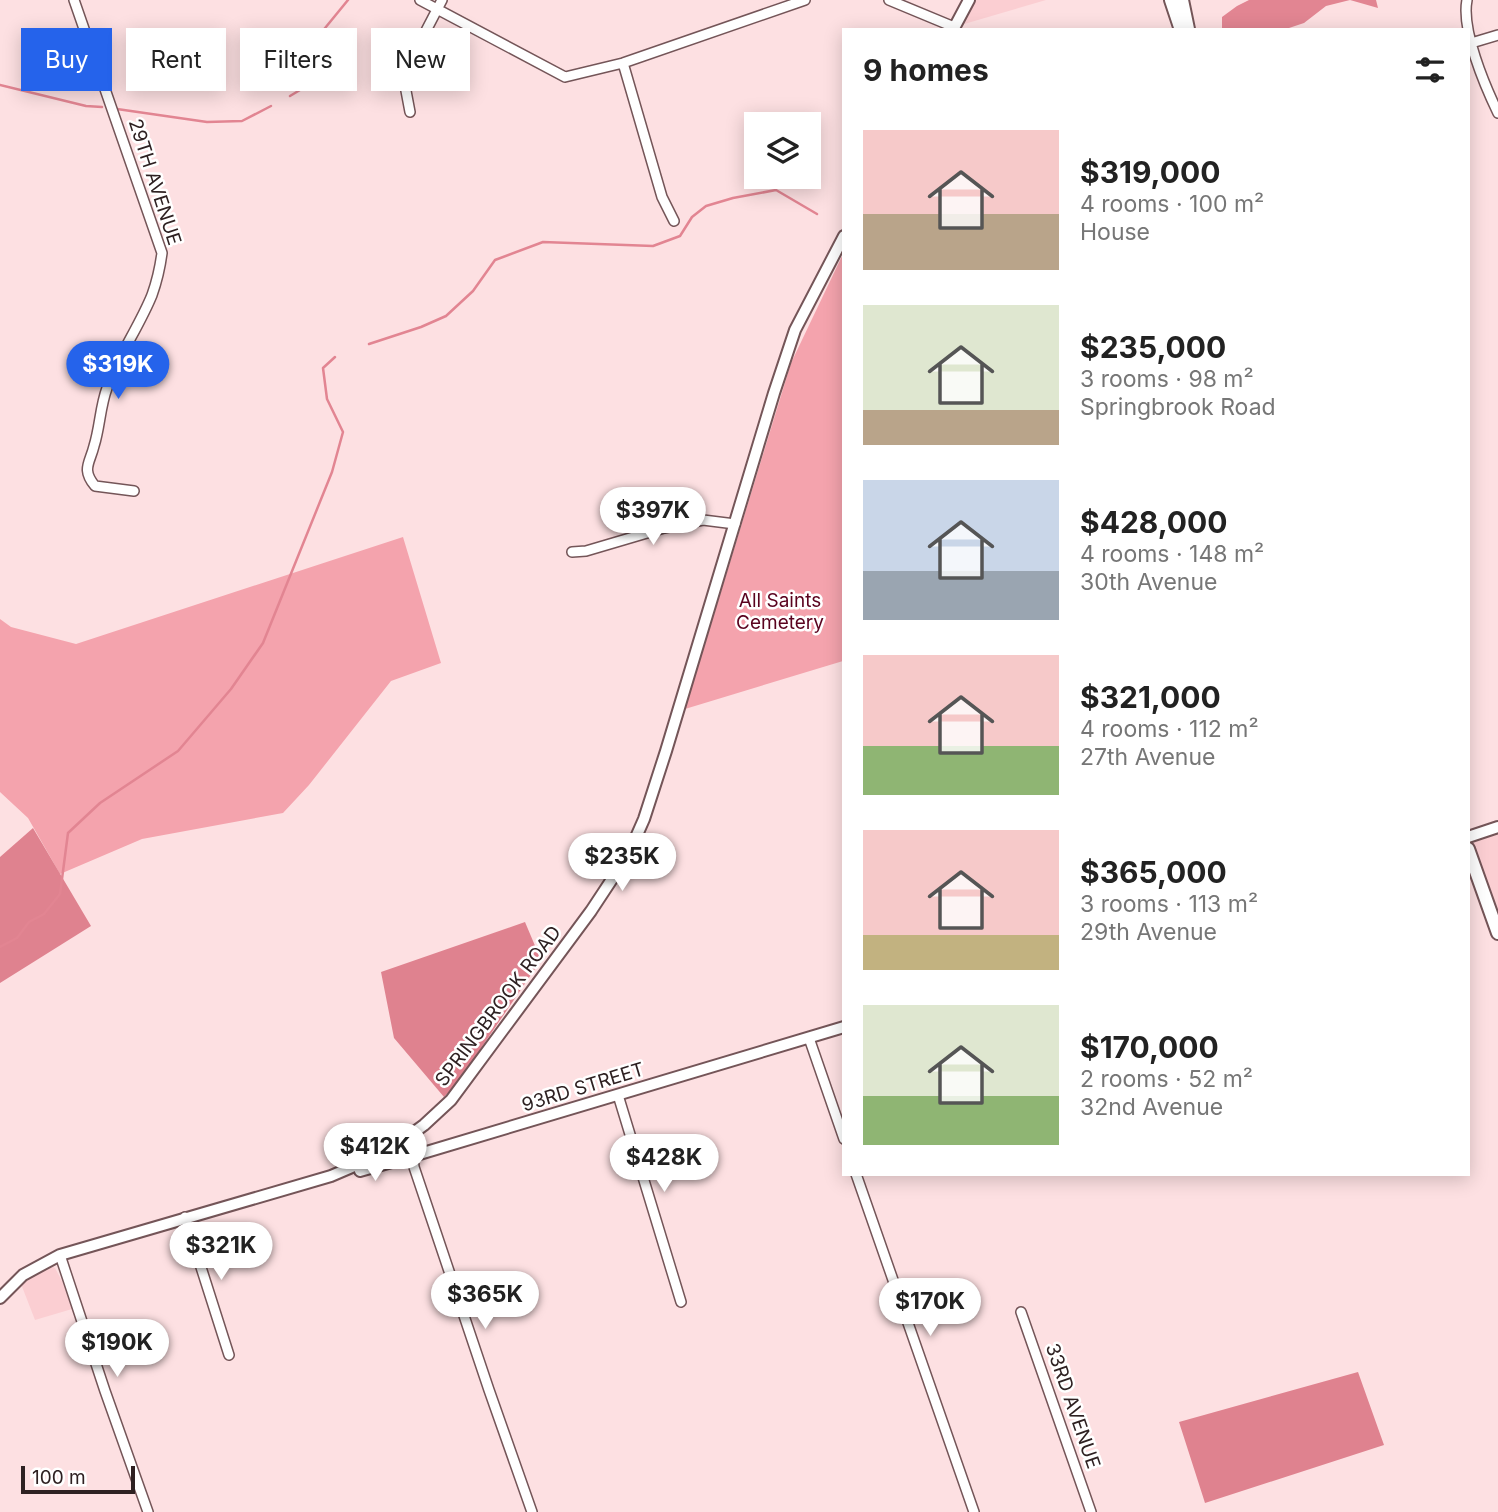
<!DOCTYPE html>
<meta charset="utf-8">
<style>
:root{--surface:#fff;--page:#f2f2f2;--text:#222;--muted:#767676;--accent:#2563eb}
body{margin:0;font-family:Inter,sans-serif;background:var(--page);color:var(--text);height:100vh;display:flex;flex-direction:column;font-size:26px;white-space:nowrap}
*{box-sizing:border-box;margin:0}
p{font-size:23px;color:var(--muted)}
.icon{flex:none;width:38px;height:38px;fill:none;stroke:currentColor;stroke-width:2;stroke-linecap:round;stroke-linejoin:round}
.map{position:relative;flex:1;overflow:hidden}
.panel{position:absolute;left:842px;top:28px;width:628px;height:1148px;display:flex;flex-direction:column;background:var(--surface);border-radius:0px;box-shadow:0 4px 18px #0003}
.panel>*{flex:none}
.top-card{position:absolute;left:21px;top:28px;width:665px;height:63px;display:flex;gap:14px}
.controls{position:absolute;left:744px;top:112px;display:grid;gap:14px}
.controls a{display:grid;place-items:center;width:77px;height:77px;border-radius:0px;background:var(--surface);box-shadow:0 4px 18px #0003;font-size:35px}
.scale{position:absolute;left:21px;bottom:18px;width:114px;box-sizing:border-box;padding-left:7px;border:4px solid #2e2122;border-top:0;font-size:19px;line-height:24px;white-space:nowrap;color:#2e2122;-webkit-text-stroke:5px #fff;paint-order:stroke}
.price{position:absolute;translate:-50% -60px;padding:0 16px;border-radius:24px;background:#fff;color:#222;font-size:23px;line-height:46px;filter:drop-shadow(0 2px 4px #0008)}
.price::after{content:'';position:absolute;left:50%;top:42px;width:21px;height:16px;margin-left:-10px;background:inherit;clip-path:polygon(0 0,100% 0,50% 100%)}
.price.active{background:var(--accent);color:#fff}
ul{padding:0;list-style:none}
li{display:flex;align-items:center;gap:21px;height:175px;padding:0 21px}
li span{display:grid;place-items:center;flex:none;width:196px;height:140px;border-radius:0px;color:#555}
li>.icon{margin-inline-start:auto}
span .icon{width:84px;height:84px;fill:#fffc;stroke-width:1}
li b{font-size:30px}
h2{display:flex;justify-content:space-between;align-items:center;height:84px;padding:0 21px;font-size:30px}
.pill{padding:0 24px;border-radius:0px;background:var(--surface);box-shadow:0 4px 18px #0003;font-size:24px;line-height:63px}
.pill.active{background:var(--accent);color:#fff}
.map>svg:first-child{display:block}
.built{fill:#fbced2}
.green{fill:#f4a3ad}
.forest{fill:#df828f}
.water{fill:#e28592}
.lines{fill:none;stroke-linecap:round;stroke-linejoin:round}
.stream{stroke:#e28592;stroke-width:2.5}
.minor-casing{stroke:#745558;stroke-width:12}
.tertiary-casing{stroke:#745558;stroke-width:14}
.secondary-casing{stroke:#745558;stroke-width:16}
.minor{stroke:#fff;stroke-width:9}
.tertiary{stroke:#fff;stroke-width:10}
.secondary{stroke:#fff;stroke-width:12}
.labels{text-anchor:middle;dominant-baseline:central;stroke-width:5;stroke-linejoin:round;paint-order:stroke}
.street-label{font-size:19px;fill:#2e2122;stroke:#fff}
.park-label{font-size:19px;fill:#5a031f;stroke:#fff}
</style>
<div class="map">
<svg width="1498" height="1512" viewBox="0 0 1498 1512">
<rect width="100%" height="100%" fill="#fde0e2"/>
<path class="built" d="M969,0H1046L954,27Z
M1498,827V933L1468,849V837Z
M53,1267L55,1268L63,1283L72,1309L35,1320L21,1284L27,1279L47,1268Z"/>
<path class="green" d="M843,254V661L685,709L791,363Z
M403,537L441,663L391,681L309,785L283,813L142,839L60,874L28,818L0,792V619L11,627L76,644Z"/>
<path class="forest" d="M33,828L91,926L0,983V857Z
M525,922L541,960L458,1082L444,1097L394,1038L381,972Z
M1358,1372L1384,1445L1205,1503L1179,1422Z"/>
<path class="water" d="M1249,0H1376L1378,8L1350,0L1326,6L1304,23L1283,30H1222V17L1237,6Z"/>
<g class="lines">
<path class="stream" d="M0,85L86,106L102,107
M290,96L310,84L318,67L321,33L348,0
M117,109L207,122L242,121L271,106
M369,344L421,327L446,316L473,291L495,260L543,242L653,246L680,236L692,217L706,206L733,198L776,190L817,214
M0,947L17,938L29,922L44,914L60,894L68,833L100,803L178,751L231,689L263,643L332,472L343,432L327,399L323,368L335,357"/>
<g class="minor-casing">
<path id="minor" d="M74,0L162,253C160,268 157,281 152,295C139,327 118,356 107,388C100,407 100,427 94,446C90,463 81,469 95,486L134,491
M420,0L565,77L623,63L805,0
M889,0L954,27
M1467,0C1461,30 1485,86 1498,113
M1468,44L1498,35
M623,63L662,197L674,221
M410,112L403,75L442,0
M572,552L586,551L664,528L703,520L735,524
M809,1038L844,1139
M618,1095L681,1302
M413,1156L414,1167L489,1390L532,1512
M856,1174L974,1512
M185,1217L229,1355
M60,1255L105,1391L148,1512
M1021,1312L1091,1512"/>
</g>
<g class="tertiary-casing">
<path id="tertiary" d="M953,30L969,0
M1468,837L1498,827
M360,1171L413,1156L844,1027
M0,1298L23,1275L60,1255L331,1176L380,1155L398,1144L424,1125L451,1100L591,911L622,864L633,844L644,819L666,751L774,393L795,330L844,236"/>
</g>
<g class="secondary-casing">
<path id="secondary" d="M1171,0L1181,30
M1182,0L1188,29
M1468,849L1498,933"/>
</g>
<use href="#minor" class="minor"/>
<use href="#tertiary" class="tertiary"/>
<use href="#secondary" class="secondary"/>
</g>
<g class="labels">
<g class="street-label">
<text transform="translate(155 182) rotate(72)">29TH AVENUE</text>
<text transform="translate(498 1006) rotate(-53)">SPRINGBROOK ROAD</text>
<text transform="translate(583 1087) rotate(-17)">93RD STREET</text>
<text transform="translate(1073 1406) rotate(71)">33RD AVENUE</text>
</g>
<g class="park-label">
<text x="780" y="600">All Saints<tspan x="780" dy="22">Cemetery</tspan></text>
</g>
</g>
</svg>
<div class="controls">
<a><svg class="icon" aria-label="layers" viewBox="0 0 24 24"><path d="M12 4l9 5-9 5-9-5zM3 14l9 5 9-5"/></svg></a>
</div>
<div class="scale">100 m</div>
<b class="price active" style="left:118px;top:401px">$319K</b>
<b class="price" style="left:653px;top:547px">$397K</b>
<b class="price" style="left:622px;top:893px">$235K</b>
<b class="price" style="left:375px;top:1183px">$412K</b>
<b class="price" style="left:664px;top:1194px">$428K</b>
<b class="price" style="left:221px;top:1282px">$321K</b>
<b class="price" style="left:485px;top:1331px">$365K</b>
<b class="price" style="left:930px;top:1338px">$170K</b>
<b class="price" style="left:117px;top:1379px">$190K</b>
<div class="top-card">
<a class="pill active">Buy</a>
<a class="pill">Rent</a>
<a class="pill">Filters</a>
<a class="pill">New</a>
</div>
<section class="panel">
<h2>9 homes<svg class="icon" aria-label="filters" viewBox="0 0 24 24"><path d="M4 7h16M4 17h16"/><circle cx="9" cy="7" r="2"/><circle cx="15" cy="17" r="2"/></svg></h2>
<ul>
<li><span style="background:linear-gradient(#f6c9c9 60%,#b9a48a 0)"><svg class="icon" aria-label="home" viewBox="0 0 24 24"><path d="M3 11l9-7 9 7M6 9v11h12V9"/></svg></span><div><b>$319,000</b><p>4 rooms · 100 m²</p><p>House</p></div></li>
<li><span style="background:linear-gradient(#dfe7d0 75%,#b9a48a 0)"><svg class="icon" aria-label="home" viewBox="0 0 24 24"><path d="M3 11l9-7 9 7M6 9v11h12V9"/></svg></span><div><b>$235,000</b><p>3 rooms · 98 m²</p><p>Springbrook Road</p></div></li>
<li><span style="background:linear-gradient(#c9d6e8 65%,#9aa5b1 0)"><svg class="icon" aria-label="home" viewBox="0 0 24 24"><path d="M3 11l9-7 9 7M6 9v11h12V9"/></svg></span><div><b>$428,000</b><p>4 rooms · 148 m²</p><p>30th Avenue</p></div></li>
<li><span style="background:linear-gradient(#f6c9c9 65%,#8fb573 0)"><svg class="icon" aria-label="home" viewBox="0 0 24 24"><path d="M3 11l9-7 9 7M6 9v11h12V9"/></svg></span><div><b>$321,000</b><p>4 rooms · 112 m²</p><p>27th Avenue</p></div></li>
<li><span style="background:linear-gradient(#f6c9c9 75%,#c2b280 0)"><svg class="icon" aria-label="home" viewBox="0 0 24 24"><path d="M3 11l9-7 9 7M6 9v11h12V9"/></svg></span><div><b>$365,000</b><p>3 rooms · 113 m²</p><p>29th Avenue</p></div></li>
<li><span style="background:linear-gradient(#dfe7d0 65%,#8fb573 0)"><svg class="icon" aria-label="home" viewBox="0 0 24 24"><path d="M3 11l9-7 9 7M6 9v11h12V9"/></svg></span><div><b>$170,000</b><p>2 rooms · 52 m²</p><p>32nd Avenue</p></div></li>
</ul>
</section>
</div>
